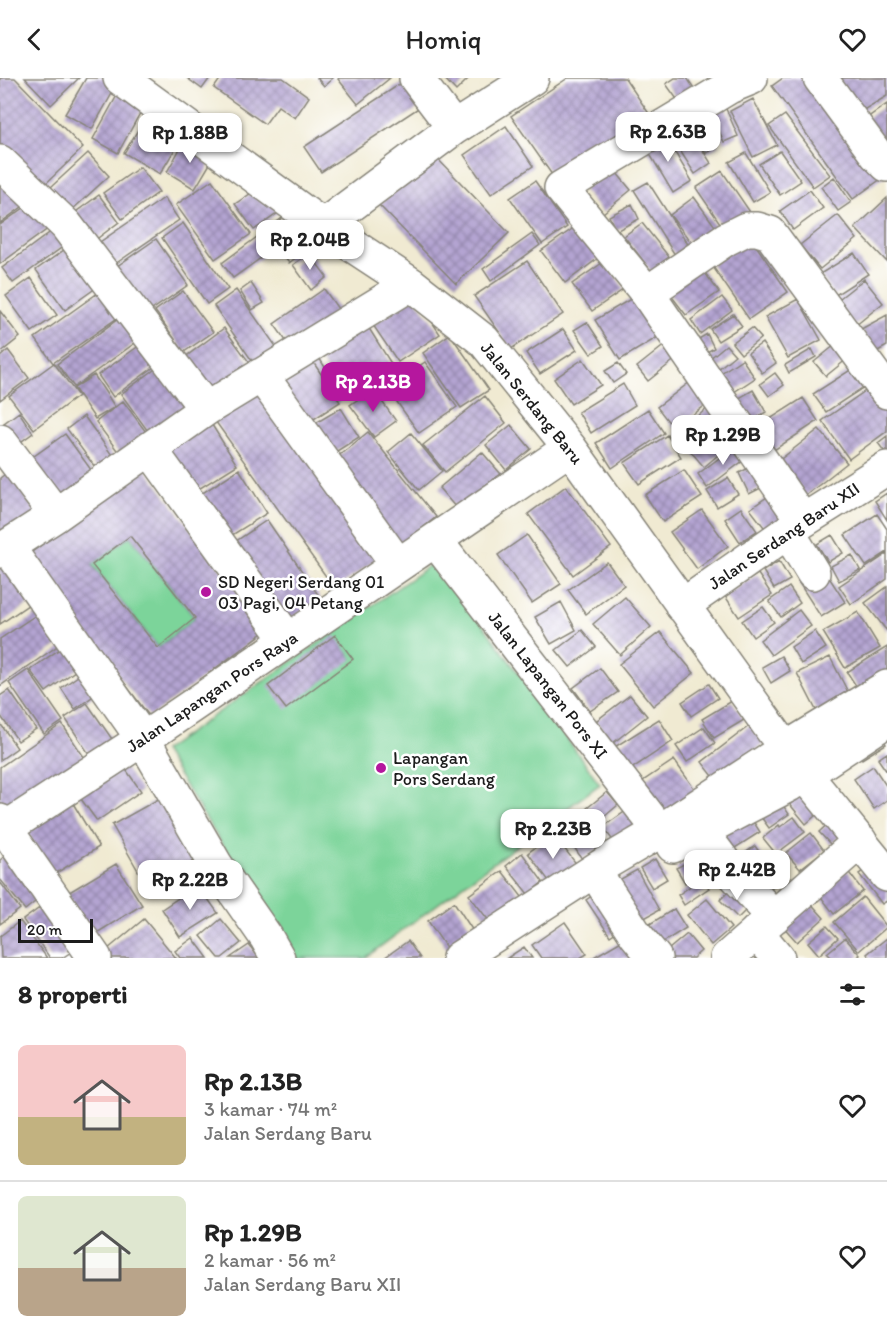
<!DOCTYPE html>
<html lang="id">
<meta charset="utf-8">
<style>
:root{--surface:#fff;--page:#f2f2f2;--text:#222;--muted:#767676;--line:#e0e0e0;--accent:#b5179e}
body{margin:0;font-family:Itim,sans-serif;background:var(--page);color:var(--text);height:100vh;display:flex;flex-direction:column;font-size:22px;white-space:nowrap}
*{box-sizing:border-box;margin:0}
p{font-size:20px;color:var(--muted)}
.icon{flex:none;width:33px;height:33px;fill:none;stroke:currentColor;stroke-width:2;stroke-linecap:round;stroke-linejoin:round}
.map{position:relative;height:880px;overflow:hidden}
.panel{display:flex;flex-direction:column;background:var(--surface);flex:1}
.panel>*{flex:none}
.scale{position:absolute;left:18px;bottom:15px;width:75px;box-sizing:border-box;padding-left:6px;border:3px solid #1c1c1c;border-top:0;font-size:16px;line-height:21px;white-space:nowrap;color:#1c1c1c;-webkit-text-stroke:4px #fff;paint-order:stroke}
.price{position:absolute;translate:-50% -51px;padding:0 14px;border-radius:12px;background:#fff;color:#222;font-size:20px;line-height:39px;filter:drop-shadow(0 2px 3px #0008)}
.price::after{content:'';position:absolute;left:50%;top:36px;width:18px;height:14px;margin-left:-9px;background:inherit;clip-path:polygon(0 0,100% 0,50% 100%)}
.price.on{background:var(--accent);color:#fff}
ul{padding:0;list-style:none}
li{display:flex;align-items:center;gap:18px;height:150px;padding:0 18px}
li+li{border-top:2px solid var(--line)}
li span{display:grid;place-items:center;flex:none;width:168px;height:120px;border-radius:9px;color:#555}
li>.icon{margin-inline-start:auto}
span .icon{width:72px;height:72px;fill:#fffc;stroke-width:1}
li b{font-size:26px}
h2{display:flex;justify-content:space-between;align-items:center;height:72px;padding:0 18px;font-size:26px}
header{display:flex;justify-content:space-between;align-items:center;height:78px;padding:0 18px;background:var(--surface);font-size:27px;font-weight:600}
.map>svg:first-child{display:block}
.green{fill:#7bd49a;stroke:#4c785b;stroke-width:1.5}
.building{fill:url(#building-cross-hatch);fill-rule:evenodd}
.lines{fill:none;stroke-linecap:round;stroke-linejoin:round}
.minor-casing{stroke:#868377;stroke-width:36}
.minor{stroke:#fff;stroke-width:33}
.poi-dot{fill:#b5179e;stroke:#fff;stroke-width:2}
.labels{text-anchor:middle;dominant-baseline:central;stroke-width:5;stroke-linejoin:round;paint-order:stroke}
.street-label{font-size:18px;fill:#1c1c1c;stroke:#fff}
.poi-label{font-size:18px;fill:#1c1c1c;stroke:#fff;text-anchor:start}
</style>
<header><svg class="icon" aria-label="back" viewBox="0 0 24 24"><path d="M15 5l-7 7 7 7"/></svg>Homiq<svg class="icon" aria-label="heart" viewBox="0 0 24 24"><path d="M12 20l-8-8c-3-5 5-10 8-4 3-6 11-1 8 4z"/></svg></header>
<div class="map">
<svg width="887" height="880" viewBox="0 0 887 880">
<defs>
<pattern id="building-cross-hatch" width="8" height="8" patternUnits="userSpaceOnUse" patternTransform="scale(1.5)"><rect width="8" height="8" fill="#b4a4d2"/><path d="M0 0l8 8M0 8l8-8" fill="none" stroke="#9285aa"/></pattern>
</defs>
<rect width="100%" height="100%" fill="#fff"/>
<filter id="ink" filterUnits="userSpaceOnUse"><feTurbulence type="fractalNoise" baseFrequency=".0167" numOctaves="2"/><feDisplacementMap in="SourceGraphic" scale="12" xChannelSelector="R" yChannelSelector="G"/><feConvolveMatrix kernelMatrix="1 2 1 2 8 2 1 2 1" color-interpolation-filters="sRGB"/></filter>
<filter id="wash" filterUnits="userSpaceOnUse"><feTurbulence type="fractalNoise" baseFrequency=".008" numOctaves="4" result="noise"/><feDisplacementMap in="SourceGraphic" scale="24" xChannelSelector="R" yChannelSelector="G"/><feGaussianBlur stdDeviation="1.35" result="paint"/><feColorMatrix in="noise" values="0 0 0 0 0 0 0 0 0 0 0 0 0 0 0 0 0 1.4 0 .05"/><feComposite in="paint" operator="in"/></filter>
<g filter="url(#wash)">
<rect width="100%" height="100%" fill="#f0ead2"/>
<path class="green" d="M130,458L195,540L158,570L92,487Z
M436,483L600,706L365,880H294L163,673Z"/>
<g id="blocks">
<path class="building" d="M0,0H15L83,70L37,114L0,76Z
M25,0H79L51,27Z
M86,0H114L119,3L92,51L65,36Z
M187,0H210L202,11Z
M221,0H283L309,19L295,40L278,28L265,46L214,10Z
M317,0H333L324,8Z
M339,0H390L358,26L338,1Z
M444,0H469L456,13Z
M568,0H625L652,40L557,104L511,38Z
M675,0H687L696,13L679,24L666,6Z
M783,0H814L885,98L853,121L772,8Z
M831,0H887V18L855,37Z
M403,4L420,29L321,94L304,69Z
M120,12L145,26L118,75L93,61Z
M753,21L777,67L753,79L730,33Z
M723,24L738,58L724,64L709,30Z
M887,26V69L867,40Z
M150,32L186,53L160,96L124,75Z
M785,37L830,97L813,109L769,48Z
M684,43L711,85L695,96L668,54Z
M705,44L718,68L706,75L692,51Z
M506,48L533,88L491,116L464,77Z
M664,56L692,103L673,115L645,68Z
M185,62L214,79L195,111L167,94Z
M780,73L801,103L780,117L759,86Z
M88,75L109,98L72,132L51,109Z
M746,75L770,114L753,124L729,84Z
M433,76L509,155L456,206L379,127Z
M611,88L631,112L603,135L583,112Z
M140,89L159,114L122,141L103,115Z
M722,93L750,134L724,151L696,110Z
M834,99L851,124L838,133L821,109Z
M8,102L26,126L0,145V107Z
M212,102L251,156L215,181L176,127Z
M535,103L567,149L542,166L510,120Z
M648,104L689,168L675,177L634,112Z
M259,110L278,135L254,152L235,126Z
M810,112L823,130L793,152L780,133Z
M99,117L119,144L90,166L69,139Z
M694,119L717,151L694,168L670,137Z
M164,120L179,142L115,186L100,164Z
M887,120V184L855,150Z
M31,125L49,150L0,186V147Z
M632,126L639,141L616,153L609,138Z
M291,133L315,165L289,185L264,154Z
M838,137L857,161L820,191L800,167Z
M183,145L228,211L207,226L162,160Z
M642,145L673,184L655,198L624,158Z
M578,147L601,178L565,205L541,173Z
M56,150L68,165L13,205L2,190Z
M261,156L272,172L233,200L222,185Z
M532,156L540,167L491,203L483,191Z
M750,159L788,214L749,241L711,186Z
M156,161L188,207L146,236L113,191Z
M71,167L100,207L65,232L36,192Z
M309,175L327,199L311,212L293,187Z
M854,175L868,196L834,218L820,196Z
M527,183L563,236L511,271L474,218Z
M605,183L624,211L592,233L572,206Z
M700,188L719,214L686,237L667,212Z
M31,200L57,237L32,254L6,218Z
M864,201L883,225L855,248L835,224Z
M251,205L264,225L252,232L240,213Z
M324,211L341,235L291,270L274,246Z
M102,212L120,238L53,285L35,260Z
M236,212L280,274L257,290L214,228Z
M183,213L213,254L184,274L155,233Z
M415,218L440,256L398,284L373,247Z
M634,219L658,259L620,282L595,242Z
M722,219L732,232L700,256L691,242Z
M798,221L821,262L788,280L765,239Z
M0,233L20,259L0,275Z
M733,236L742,248L718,263L710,251Z
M887,237V268L874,275L861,251Z
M121,239L139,262L74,309L57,286Z
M365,244L392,287L343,318L316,275Z
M587,244L603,268L591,276L574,252Z
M224,250L255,292L212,324L180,283Z
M752,250L761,260L741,276L732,265Z
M563,251L577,272L540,296L526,275Z
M450,256L489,312L461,330L423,275Z
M707,256L714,270L700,278L692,265Z
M143,265L158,286L113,319L98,297Z
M762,265L776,285L762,295L748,275Z
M666,266L677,280L648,303L637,289Z
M726,267L735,277L718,291L709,281Z
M835,267L847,281L826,298L814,284Z
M812,271L816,279L789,295L785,287Z
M8,272L29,300L0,322V279Z
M311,281L340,324L300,350L272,307Z
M583,281L601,307L571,326L554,301Z
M742,281L755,300L734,314L721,295Z
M425,284L457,329L419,355L387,310Z
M54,285L78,318L34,351L9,318Z
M618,285L626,296L613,305L605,293Z
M161,287L190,327L150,356L121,316Z
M855,289L867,307L826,334L813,316Z
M775,295L784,307L769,318L760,306Z
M94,297L115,329L95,341L74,310Z
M690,304L707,326L674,351L657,329Z
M623,306L635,327L591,355L578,334Z
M262,307L383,477L335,511L213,340Z
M871,309L887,330V353L849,381L822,343Z
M373,311L396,343L374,359L350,327Z
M753,312L766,334L747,346L734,323Z
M485,318L506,345L445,394L423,367Z
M803,320L818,343L768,376L753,352Z
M123,323L149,358L122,379L96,344Z
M710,328L738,360L704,389L676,356Z
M341,330L359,359L323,382L304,352Z
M648,331L664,355L612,390L596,365Z
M19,334L33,355L15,368L0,348Z
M84,338L117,384L100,396L67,351Z
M207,339L237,387L194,414L163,366Z
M511,347L531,371L506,392L486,367Z
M819,351L847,385L800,422L772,388Z
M368,354L436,439L394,473L326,388Z
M411,355L442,393L419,412L388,374Z
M65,356L97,400L55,430L23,386Z
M667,357L681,379L639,406L624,385Z
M887,358V377L878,365Z
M738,366L748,379L707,410L698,396Z
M482,374L506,402L463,438L439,410Z
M754,387L765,408L749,416L739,395Z
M145,390L267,552L150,639L28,477ZM130,458L195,540L158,570L92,487Z
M239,391L267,435L229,459L201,416Z
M684,392L702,419L663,444L645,417Z
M8,394L38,437L0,464V400Z
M728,400L738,416L717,429L707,413Z
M566,408L611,469L573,497L528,436Z
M774,414L791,436L767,453L750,431Z
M887,415V442L875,423Z
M741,430L757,453L740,464L725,441Z
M702,432L728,468L697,491L670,454Z
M877,436L887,451V474L866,488L845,457Z
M267,442L321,521L282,547L229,468Z
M527,457L561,506L532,525L498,477Z
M832,457L843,475L828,484L817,466Z
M887,476V501L851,526L839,508Z
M852,477L860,492L839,503L831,488Z
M0,479L38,520L0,546Z
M779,483L790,502L774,511L763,493Z
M607,484L624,507L586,536L568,512Z
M823,490L845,524L821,539L799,505Z
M758,496L772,517L739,539L725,518Z
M789,509L800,525L781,539L769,523Z
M887,509V553L865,525Z
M625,519L651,549L620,577L593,546Z
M561,524L576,552L551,566L535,539Z
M763,529L774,544L753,559L742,543Z
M45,531L66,562L0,608V561Z
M799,532L811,548L771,577L760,562Z
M858,534L880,570L845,590L823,554Z
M582,552L596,569L570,589L556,572Z
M815,553L826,570L801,586L791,569Z
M660,554L694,595L653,628L619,586Z
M335,557L353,581L286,631L268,608Z
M67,566L83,587L46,614L30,592Z
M887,569V597L860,614L847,594Z
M781,578L790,593L771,605L762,589Z
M830,579L850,618L817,634L797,595Z
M600,590L618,614L590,633L573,610Z
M88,591L102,612L75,631L61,610Z
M28,592L63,643L44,656L9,605Z
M709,606L718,620L691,638L682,624Z
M9,612L36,651L18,663L0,637V618Z
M630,617L647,638L613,665L596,643Z
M732,623L744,642L714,660L702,641Z
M87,625L112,661L89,676L65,640Z
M659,641L673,663L628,693L613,670Z
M0,645L17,670L0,682Z
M753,645L767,663L716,702L702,684Z
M62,646L86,682L7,736L0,726V689Z
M704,649L715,665L687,684L676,668Z
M880,656L886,666L862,681L855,670Z
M887,675V694L878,681Z
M674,682L696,713L662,737L640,705Z
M122,686L141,713L97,743L78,717Z
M873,688L887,709V722L874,731L854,701Z
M807,709L824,730L806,746L788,724Z
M607,714L618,727L598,744L587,730Z
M776,717L789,736L769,750L756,732Z
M162,719L198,781L148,810L112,747Z
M71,722L99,769L53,797L25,751Z
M633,728L644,743L614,764L603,749Z
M577,732L602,768L582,781L558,745Z
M746,732L760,754L724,777L710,755Z
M794,739L805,754L776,776L763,760L779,747L780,749Z
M834,740L846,753L831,767L819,754Z
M811,755L824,772L800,791L786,775Z
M553,756L578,788L552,807L528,775Z
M755,768L764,781L748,793L738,780Z
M12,772L46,815L25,832L0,801V782Z
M522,775L543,804L528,816L506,788Z
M655,781L667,801L652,810L640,790Z
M690,783L698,798L685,805L676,790Z
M768,783L783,800L761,820L746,803Z
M116,786L142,827L92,858L66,816Z
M873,786L887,805V823L882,826L859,796Z
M637,792L659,832L632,847L610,807Z
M847,792L863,813L834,836L818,815Z
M502,793L526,824L493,848L469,817Z
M702,800L709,810L684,827L678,817Z
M0,804L20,831L0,846Z
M198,807L218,835L180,859L162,831Z
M735,807L754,824L738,840L720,822Z
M602,811L626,847L610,858L586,822Z
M863,819L887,849L859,873L834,844Z
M707,821L731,850L711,867L687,837Z
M807,821L824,840L797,864L780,845Z
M454,824L475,856L449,874L428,843Z
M45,826L77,870L62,880H50L23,842Z
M674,831L686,850L657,868L645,849Z
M144,841L176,880H105L102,876Z
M221,841L241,865L222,880H219L201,858Z
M20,843L47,880H1L0,858Z
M565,844L587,876L580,880H541L532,867Z
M827,848L838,860L819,877L808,864Z
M687,856L701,873L693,880H666L663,876Z
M630,858L635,880H592Z
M193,860L208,880H180L175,873Z
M845,860L860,877L857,880H832L827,875Z
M887,860V880H870L867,876Z
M408,863L420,880H384Z
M249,867L259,880H230Z
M524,869L532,880H507Z"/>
</g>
</g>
<g filter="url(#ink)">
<use href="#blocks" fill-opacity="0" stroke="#868377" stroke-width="1.5"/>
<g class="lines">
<g class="minor-casing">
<path id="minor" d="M120,0L323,148L411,206L484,263L570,370L798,688L887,797
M416,0L454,50
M751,0L729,9L561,110L647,215L803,443
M820,0L876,76L887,87
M0,84L66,147L206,331
M323,148L454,50L532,0
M647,215L726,161L746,151H757L770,155L887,314
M261,297L398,487
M0,363L56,437
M150,371L288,562
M788,454L813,495
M435,462L660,753
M7,468L143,661L216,787L266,859L278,880
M0,473L56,437L206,331L411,206
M682,528L803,443L887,390
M0,743L95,880
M701,753L730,792L774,839
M0,754L158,651L570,370
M673,768L789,707L887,642
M604,808L636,857L655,880
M756,854L778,880
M459,880L609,783L660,753L785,671L887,609
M727,880L860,763"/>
</g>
<use href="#minor" class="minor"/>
</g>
</g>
<g class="poi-dot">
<circle cx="206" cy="514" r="6"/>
<circle cx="381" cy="690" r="6"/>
</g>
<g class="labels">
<g class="street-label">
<text transform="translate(532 325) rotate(51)">Jalan Serdang Baru</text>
<text transform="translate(784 458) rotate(-34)">Jalan Serdang Baru XII</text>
<text transform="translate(548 607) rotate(52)">Jalan Lapangan Pors XI</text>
<text transform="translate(212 614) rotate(-34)">Jalan Lapangan Pors Raya</text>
</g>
<g class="poi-label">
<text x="218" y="504">SD Negeri Serdang 01<tspan x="218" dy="21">03 Pagi, 04 Petang</tspan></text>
<text x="393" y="680">Lapangan<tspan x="393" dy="21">Pors Serdang</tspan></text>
</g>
</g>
</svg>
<div class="scale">20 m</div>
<b class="price" style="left:668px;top:85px">Rp 2.63B</b>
<b class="price" style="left:190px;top:86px">Rp 1.88B</b>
<b class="price" style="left:310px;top:193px">Rp 2.04B</b>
<b class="price on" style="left:373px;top:335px">Rp 2.13B</b>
<b class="price" style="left:723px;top:388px">Rp 1.29B</b>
<b class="price" style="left:553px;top:782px">Rp 2.23B</b>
<b class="price" style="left:737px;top:823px">Rp 2.42B</b>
<b class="price" style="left:190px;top:833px">Rp 2.22B</b>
</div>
<section class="panel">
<h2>8 properti<svg class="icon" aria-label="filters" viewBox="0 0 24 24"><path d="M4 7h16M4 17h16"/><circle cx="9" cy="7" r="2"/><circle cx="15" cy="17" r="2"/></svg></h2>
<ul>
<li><span style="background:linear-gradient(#f6c9c9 60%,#c2b280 0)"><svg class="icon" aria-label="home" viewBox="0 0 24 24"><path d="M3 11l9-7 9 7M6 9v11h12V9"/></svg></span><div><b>Rp 2.13B</b><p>3 kamar · 74 m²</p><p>Jalan Serdang Baru</p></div><svg class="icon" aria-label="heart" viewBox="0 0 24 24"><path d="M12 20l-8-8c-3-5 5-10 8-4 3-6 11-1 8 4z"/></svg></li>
<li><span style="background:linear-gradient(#dfe7d0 60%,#b9a48a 0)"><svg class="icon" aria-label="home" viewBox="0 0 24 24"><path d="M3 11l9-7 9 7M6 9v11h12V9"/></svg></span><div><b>Rp 1.29B</b><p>2 kamar · 56 m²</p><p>Jalan Serdang Baru XII</p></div><svg class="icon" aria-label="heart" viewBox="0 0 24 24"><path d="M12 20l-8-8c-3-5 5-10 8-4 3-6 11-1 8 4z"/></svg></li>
</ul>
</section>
